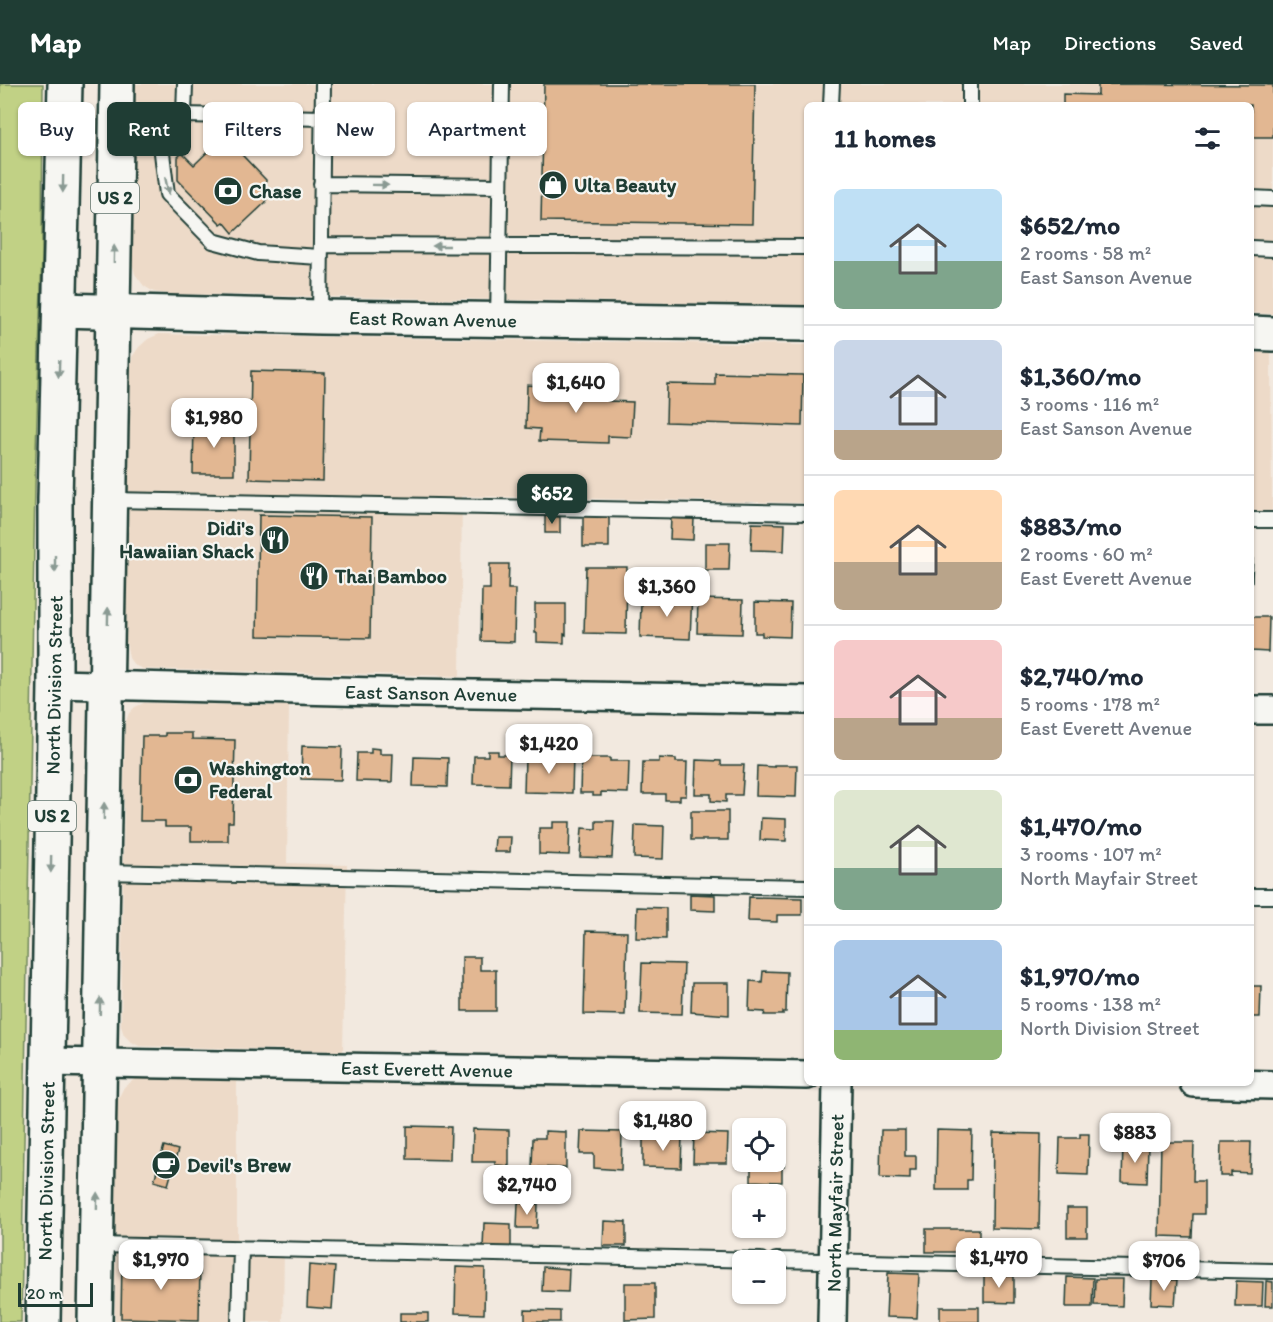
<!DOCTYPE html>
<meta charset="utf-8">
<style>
:root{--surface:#fff;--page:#f2f2f3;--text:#1f2937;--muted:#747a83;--line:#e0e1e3;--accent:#1f3d34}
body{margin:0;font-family:Itim,sans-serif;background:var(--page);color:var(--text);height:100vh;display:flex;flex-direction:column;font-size:22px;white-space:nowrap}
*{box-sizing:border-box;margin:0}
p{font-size:20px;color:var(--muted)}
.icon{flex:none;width:33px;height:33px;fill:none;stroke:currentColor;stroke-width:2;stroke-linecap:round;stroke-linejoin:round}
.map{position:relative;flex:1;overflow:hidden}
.side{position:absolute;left:804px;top:18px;width:450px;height:984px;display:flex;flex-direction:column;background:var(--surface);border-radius:9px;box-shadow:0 2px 4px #0004}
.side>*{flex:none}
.guide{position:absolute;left:18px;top:18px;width:570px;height:54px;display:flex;gap:12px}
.buttons{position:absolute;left:732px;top:1034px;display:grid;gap:12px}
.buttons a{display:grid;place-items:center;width:54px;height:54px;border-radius:9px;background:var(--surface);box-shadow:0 2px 4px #0004;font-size:30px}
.scale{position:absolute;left:18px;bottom:15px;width:75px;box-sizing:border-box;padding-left:6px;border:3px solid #1f3d34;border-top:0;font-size:16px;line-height:21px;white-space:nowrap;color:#1f3d34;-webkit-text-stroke:4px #f6f6f2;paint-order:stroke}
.price{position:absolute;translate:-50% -51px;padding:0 14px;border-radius:12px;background:#fff;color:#222;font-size:20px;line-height:39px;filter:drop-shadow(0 2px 3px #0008)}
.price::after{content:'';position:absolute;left:50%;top:36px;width:18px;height:14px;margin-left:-9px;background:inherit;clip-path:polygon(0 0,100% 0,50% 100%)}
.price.on{background:var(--accent);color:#fff}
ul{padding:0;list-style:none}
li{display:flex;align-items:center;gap:18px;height:150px;padding:0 30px}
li+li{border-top:2px solid var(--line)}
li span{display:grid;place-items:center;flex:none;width:168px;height:120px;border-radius:9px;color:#555}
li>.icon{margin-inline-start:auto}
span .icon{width:72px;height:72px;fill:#fffc;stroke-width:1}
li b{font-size:26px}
h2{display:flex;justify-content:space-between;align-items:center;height:72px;padding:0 30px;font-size:26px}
.pill{padding:0 21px;border-radius:9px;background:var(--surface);box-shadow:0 2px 4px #0004;font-size:21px;line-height:54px}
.pill.on{background:var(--accent);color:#fff}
header{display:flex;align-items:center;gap:36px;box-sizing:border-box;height:84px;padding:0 30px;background:var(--accent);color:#fff}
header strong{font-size:28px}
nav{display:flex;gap:33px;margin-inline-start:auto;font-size:21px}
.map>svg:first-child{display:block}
.built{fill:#eddac8}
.green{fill:#c1d185;stroke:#70875c;stroke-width:1.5}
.building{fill:#e2b792;stroke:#1f3d34;stroke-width:1.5}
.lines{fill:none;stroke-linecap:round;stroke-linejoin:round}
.lane-casing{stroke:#1f3d34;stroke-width:18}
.street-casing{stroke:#1f3d34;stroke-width:32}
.secondary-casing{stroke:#1f3d34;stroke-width:38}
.primary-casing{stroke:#1f3d34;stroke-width:38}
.lane{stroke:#f6f6f2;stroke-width:14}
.street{stroke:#f6f6f2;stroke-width:27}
.secondary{stroke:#f6f6f2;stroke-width:33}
.primary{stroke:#f6f6f2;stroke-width:33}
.oneway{fill:#8a9a93}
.labels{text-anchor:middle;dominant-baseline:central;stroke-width:4.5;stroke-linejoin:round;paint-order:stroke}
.shield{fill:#f6f6f2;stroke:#60746d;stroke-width:1.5}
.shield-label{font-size:18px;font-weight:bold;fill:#1f3d34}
.poi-label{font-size:20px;font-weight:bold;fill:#1f3d34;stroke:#f6f6f2;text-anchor:start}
.street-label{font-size:20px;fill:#1f3d34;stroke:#f6f6f2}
</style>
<header>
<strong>Map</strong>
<nav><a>Map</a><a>Directions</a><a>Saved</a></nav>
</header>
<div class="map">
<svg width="1273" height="1238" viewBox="0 0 1273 1238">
<rect width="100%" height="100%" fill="#f2e9df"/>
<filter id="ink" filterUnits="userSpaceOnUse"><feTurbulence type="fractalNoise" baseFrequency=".0167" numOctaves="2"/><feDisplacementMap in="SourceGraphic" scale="12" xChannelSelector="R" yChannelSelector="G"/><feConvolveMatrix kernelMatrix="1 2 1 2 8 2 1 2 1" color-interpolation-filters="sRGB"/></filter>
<g filter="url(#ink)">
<path class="built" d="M135,0H1273V230L1251,229V21H807V221L169,210L154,208L144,202L135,190L132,178Z
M159,250L807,261V419L462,412L460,592L143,585L134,581L129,574L126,557L131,281L132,273L139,263L148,255Z
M1251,269H1271L1272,428H1251Z
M144,619L289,622L287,779L347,781L343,967L139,962L130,957L124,951L121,942L125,640L129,629L135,623Z
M145,994L237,997V1159L284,1161L283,1238H115L117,1017L124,1003L135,995Z"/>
<path class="green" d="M0,0H43L42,170L35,400L21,1238H0Z"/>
<path class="building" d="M544,0H755L752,140L541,137Z
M1098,0L1273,1V53H1251V21H1063V10L1098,11Z
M224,52L266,96V118L233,149L224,138L221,140L178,96V73L182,69L194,81Z
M251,287L325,289L323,397L249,395Z
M715,289L803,291L802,342L666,338L667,300L715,301Z
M541,297L579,299V307L609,308L608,317L633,318L631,353L608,352V359L539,357L540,345L526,344L527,301L541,302Z
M194,340H234V390H193Z
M259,431L372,433L370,554L257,552Z
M545,432L560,433V449H545Z
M583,432H609V463H583Z
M671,434L694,435L693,456L670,455Z
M752,439L785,440L784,467L751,466Z
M705,459H730L729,486H705Z
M1251,470H1253L1252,498H1251Z
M490,480H509L508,505H515L514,558L481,557L482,505H490Z
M586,483H627L626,550L584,549Z
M676,506L692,507L690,555L640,553L641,517L676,518Z
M698,515L743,516L742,550L697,549Z
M755,518L791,519L790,553L762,552V549H755Z
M535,520H566V551L564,550V559L537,558V549H535Z
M1251,533H1269L1268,568L1251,567Z
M165,649H192V655L235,656L233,738H228V757H191V743H165V737H140L142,652H165Z
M302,662L342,663L341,696L301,695Z
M371,664L380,665V670H393L392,698L356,697L357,669H371Z
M488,667H498V671H510L509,701L473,700L474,672H488Z
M552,671L573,672L572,709L524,708L525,674H553Z
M414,673L448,674L447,703L413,702Z
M581,674H610V677H629L628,709L601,708V712H593V709H580Z
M659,674L676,675V678H687L686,712H680V716H665V710H642L643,678H659Z
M696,676L721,677V681H744L742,711H726V718L711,717V710H695Z
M774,681H797L796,713L756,712L757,682L774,683Z
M691,727H728V756H691Z
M761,734L786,735V757L760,756Z
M596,737H614L612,774L580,773L582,744L596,745Z
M553,738H570L569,771L539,770V744H553Z
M635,741L664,742L663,775L634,774Z
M495,753H511L510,768H494Z
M690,810L715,811V827L690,826Z
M749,813L802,814V831H777V838L748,837Z
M637,823L666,824V855L636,854Z
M586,847L627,848L625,931L584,930Z
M462,873H480V886H496V927H462Z
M642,879L684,880L682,930L640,929Z
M763,887L787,888L786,928H783V931H764L765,928L749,927L750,897L762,898Z
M692,899H729V931L691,928Z
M1251,902H1261L1260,933H1251Z
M407,1042L451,1043L450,1076L407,1075Z
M473,1045L509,1046V1082L495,1081V1078H472Z
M881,1046H905V1072H916V1086H910V1095L880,1094Z
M937,1046L972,1047L971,1096H967V1106H936Z
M545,1047L566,1048V1084L532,1083L533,1054H545Z
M581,1047L622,1048L621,1086L594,1084V1070H580Z
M694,1049L728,1050L727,1079H693Z
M993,1049L1041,1050L1039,1145L992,1144Z
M776,1050H784V1083H782V1098L751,1097V1077H776Z
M1080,1050H1089L1088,1091L1059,1090L1060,1054H1080Z
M659,1051H682L681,1084L643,1083V1053H659Z
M1161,1058H1194L1193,1097H1204V1130H1193L1192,1153L1159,1152Z
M1221,1058H1251L1250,1089L1231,1088V1092H1220Z
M1123,1061H1148L1147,1099L1122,1098Z
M164,1062L178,1066L168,1101L154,1097Z
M518,1119L538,1120L537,1144H517Z
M1067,1124H1087V1153H1067Z
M604,1137L626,1138V1162H603Z
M484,1139L511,1140V1165L483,1164Z
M926,1145H979V1168H926Z
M122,1178L200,1180L199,1236L121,1234Z
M309,1181L335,1183L332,1225L307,1223Z
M456,1183L485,1184L484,1230L455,1229Z
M543,1183L569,1185L568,1208L542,1207Z
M741,1187H742V1209H774V1214H741Z
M888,1189L919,1190L917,1234L886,1233Z
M984,1192H1014V1219L984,1218Z
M1067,1193L1093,1194L1092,1223H1066Z
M1095,1195H1123L1122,1222L1094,1221Z
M1152,1195L1177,1196L1175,1221L1151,1220Z
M1236,1197L1263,1198L1262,1222H1235Z
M1266,1197L1273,1198V1222H1265Z
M625,1199H655V1235L625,1236Z
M940,1223H979V1238H940Z
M525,1226L560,1227V1238H525Z
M400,1229H428V1238H400Z"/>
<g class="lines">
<g class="lane-casing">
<path id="lane" d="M185,0L184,31L161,61L167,110L213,157L258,169L320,173
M831,21L832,0
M970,21V0
M184,31L322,34
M321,100L500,102
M1251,114L1273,115
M321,161L807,163
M1251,164L1273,165
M320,233L323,0
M498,236L502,0
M110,416L807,429
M1251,436H1273
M103,788L807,803
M1251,812H1273
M97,1161L761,1176
M776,1176L1273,1187
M239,1238L241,1164"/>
</g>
<g class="street-casing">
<path id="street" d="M55,600L416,609L807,616
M1251,626H1273
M47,978L807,991
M1194,999L1273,1001
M832,1238L837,999"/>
</g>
<g class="secondary-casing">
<path id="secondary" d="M60,226L320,233L807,240
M1251,249L1273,250"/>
</g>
<g class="primary-casing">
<path id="primary" d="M43,1238L55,600V415L65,0
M95,1238L117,0"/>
</g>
<use href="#lane" class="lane"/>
<use href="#street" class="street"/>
<use href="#secondary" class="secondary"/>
<use href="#primary" class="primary"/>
</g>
<defs><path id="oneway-solid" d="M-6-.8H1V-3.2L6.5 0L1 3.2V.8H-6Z" transform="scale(1.5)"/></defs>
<g class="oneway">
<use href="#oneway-solid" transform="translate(63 100) rotate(91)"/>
<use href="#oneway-solid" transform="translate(380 101) rotate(1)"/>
<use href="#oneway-solid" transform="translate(167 102) rotate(78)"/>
<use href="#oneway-solid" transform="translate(441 162) rotate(-180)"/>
<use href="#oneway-solid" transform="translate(114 170) rotate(-89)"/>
<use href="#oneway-solid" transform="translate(59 285) rotate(92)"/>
<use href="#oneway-solid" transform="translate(55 480) rotate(90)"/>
<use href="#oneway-solid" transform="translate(108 532) rotate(-89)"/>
<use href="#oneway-solid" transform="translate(104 727) rotate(-89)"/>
<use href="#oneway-solid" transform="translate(51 780) rotate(91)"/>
<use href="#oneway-solid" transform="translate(100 922) rotate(-89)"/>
<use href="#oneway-solid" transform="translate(97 1117) rotate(-89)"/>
</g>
</g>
<defs>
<g id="shop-disc" transform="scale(1.5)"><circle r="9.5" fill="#1f3d34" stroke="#f6f6f2"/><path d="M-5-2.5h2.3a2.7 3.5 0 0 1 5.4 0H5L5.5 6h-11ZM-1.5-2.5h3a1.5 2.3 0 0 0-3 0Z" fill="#fff"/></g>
<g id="bank-disc" transform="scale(1.5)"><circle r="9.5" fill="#1f3d34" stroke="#f6f6f2"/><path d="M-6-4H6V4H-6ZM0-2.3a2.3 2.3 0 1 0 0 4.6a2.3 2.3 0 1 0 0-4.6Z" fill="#fff"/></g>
<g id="restaurant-disc" transform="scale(1.5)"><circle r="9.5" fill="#1f3d34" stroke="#f6f6f2"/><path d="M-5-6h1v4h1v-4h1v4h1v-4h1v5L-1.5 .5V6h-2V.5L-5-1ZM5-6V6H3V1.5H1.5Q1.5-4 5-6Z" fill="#fff"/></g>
<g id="cafe-disc" transform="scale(1.5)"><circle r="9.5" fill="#1f3d34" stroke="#f6f6f2"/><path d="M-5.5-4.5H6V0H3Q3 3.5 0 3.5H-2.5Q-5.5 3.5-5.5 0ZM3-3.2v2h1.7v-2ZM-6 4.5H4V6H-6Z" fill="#fff"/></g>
</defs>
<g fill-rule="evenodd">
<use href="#shop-disc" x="553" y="101"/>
<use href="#bank-disc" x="228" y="107"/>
<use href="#restaurant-disc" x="275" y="456"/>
<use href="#restaurant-disc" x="314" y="492"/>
<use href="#bank-disc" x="188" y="696"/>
<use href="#cafe-disc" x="166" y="1081"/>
</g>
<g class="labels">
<g class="shield">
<rect x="91" y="99" width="48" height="30" rx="4.5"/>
<rect x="28" y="717" width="48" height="30" rx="4.5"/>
</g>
<g class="shield-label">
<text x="115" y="114">US 2</text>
<text x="52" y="732">US 2</text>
</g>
<g class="poi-label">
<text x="574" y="101">Ulta Beauty</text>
<text x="249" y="107">Chase</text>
<text x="254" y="444" text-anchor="end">Didi's<tspan x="254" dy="23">Hawaiian Shack</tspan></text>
<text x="335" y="492">Thai Bamboo</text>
<text x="209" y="684">Washington<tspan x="209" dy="23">Federal</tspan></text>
<text x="187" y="1081">Devil's Brew</text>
</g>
<g class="street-label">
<text transform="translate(433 235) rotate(1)">East Rowan Avenue</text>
<text transform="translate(54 601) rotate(-89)">North Division Street</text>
<text transform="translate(431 609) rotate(1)">East Sanson Avenue</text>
<text transform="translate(427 985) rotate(1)">East Everett Avenue</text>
<text transform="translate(46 1087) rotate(-89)">North Division Street</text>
<text transform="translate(835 1119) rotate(-89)">North Mayfair Street</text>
</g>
</g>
</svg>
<div class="buttons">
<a><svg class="icon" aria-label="locate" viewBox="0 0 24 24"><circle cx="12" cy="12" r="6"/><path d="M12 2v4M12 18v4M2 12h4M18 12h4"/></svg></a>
<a>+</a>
<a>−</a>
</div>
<div class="scale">20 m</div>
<b class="price" style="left:576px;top:330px">$1,640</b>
<b class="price" style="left:214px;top:365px">$1,980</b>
<b class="price on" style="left:552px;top:441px">$652</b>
<b class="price" style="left:667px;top:534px">$1,360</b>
<b class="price" style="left:549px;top:691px">$1,420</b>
<b class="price" style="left:663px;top:1068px">$1,480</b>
<b class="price" style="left:1135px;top:1080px">$883</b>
<b class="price" style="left:527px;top:1132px">$2,740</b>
<b class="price" style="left:999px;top:1205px">$1,470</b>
<b class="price" style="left:161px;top:1207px">$1,970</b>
<b class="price" style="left:1164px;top:1208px">$706</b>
<div class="guide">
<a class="pill">Buy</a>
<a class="pill on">Rent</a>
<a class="pill">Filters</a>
<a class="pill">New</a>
<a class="pill">Apartment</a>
</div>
<section class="side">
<h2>11 homes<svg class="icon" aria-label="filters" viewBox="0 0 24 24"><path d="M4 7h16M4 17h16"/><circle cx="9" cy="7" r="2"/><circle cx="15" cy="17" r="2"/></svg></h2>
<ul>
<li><span style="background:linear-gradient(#bfe0f5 60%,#7fa58c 0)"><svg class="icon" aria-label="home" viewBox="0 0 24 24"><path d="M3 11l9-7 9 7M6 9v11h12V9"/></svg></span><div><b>$652/mo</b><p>2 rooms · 58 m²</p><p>East Sanson Avenue</p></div></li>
<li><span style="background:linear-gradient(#c9d6e8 75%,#b9a48a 0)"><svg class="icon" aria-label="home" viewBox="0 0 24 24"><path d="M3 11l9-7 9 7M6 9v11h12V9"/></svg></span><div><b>$1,360/mo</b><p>3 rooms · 116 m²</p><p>East Sanson Avenue</p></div></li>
<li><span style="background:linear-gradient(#ffd9b3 60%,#b9a48a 0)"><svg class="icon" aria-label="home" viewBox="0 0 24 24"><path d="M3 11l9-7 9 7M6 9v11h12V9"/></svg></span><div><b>$883/mo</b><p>2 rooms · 60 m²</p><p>East Everett Avenue</p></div></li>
<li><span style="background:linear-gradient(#f6c9c9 65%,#b9a48a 0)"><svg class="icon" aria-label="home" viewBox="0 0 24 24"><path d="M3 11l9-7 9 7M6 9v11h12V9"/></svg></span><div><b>$2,740/mo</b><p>5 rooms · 178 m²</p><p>East Everett Avenue</p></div></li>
<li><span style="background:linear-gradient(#dfe7d0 65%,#7fa58c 0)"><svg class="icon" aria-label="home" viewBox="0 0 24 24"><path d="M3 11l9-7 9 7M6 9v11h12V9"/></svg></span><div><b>$1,470/mo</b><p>3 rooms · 107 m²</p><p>North Mayfair Street</p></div></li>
<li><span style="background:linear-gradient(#a9c7e8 75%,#8fb573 0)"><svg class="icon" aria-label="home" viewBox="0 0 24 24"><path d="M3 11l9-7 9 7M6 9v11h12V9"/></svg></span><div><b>$1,970/mo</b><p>5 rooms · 138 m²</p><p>North Division Street</p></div></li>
</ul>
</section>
</div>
